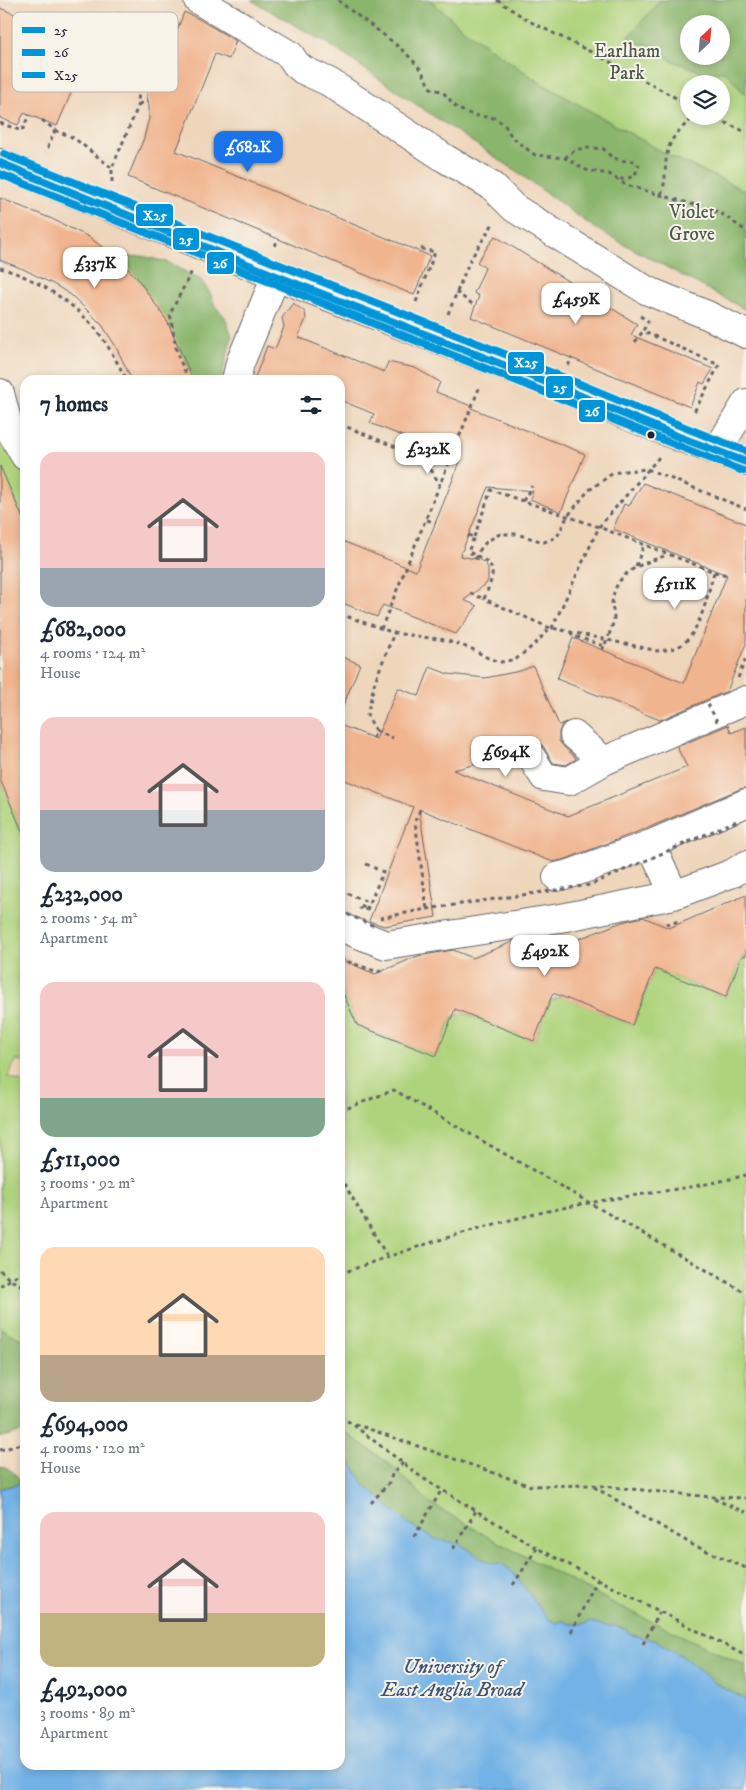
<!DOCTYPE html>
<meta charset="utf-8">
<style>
:root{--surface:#fff;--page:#f6f6f7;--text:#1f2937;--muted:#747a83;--accent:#1a73e8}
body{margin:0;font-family:"IM FELL DW Pica",serif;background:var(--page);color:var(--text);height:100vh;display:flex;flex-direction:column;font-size:19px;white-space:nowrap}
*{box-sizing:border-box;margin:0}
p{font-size:16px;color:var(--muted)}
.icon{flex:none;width:28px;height:28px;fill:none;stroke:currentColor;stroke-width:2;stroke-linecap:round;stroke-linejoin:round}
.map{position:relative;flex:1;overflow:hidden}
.panel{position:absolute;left:20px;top:375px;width:325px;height:1395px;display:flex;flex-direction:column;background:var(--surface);border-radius:15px;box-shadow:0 2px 8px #0003}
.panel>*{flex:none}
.needle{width:32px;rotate:26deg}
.controls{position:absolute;left:680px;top:15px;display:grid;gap:10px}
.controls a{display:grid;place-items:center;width:50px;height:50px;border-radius:50%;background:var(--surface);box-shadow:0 2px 8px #0003;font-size:25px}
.price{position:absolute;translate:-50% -42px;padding:0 11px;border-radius:10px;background:#fff;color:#222;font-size:16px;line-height:32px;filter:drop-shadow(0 1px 2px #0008)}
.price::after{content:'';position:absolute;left:50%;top:30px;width:15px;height:11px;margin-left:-8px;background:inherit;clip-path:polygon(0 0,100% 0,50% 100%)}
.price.selected{background:var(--accent);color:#fff}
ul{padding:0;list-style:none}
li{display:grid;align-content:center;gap:10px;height:265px;padding:0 20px}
li span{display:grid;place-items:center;height:155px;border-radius:15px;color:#555}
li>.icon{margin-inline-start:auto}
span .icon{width:90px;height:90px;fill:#fffc;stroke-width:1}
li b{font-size:21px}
h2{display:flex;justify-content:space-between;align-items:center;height:60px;padding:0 20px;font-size:21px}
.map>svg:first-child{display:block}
.built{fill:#eed6bb;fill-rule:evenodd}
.green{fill:#aed37c;stroke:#687a5c;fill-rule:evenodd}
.forest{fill:#8ab56c;stroke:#566c54;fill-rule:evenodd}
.water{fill:#73b2e6;stroke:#4a6a90}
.building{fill:#f0b48e}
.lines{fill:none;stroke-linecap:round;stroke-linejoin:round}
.minor-casing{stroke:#676569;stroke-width:30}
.path{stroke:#676569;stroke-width:3;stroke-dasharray:4 4;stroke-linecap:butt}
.minor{stroke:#fff;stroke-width:28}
.path-bridge{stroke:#676569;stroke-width:3;stroke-dasharray:4 4;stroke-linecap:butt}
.bus-1-casing{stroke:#f7f3e8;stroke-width:11}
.bus-2-casing{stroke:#f7f3e8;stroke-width:11}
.bus-3-casing{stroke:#f7f3e8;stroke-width:11}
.bus-1{stroke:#0095d9;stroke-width:8}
.bus-2{stroke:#0095d9;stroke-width:8}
.bus-3{stroke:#0095d9;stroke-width:8}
.bus-dot{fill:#22223b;stroke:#f7f3e8;stroke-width:2}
.labels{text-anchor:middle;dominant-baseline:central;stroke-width:4;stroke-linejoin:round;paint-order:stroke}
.park-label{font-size:19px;fill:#4c574e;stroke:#f7f3e8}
.water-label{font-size:20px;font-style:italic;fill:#3e5477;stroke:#f7f3e8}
.key{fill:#f7f3e8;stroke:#b7b4b4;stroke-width:1}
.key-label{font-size:14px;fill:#22223b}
.line-badge{stroke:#f7f3e8;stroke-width:2}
.badge-label{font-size:14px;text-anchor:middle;font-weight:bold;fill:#fff}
</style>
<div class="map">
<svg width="746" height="1790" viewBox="0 0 746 1790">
<rect width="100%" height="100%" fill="#f7f3e8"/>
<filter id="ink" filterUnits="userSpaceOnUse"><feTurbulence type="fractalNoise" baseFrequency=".02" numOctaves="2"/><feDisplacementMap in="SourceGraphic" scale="10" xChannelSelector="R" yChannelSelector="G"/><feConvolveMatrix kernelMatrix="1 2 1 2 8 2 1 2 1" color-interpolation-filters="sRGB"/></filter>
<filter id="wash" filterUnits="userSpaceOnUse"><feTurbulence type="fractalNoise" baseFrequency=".0096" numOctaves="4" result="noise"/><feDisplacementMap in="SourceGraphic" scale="20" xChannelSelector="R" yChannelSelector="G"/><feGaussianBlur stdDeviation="1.12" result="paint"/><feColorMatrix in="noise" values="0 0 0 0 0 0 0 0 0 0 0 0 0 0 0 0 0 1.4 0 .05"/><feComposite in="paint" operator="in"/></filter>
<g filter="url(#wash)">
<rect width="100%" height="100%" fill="#e7e1be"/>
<path class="built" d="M0,0H251L327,43L417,105L513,169L596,229L746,310V1790H0ZM25,380H340V1765H25Z"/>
<path class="green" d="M430,0H746V191L668,155L539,82L463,29ZM689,24H721V56H689ZM689,84H721V116H689Z
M0,431L25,468V523L11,491L0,495Z
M0,779L25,838V1063L16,1060L8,1077L25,1083V1341L0,1328Z
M746,955V1666L619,1606L492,1539L430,1503L386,1461L340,1429V986L357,1025L436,1056L452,1017L464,1013L534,1041L550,1001L562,996L632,1025L655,969L726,997L741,957Z"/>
<path class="forest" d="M251,0H430L463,29L539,82L668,155L746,191V310L596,229L513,169L417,105L327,43Z
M660,0H746V96L726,72L704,73L668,59L663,47L625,41ZM689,24H721V56H689Z
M142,256L167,262L201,280L210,293L215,306L225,317L232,336L221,380H185L117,269L123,257Z
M0,1328L25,1341V1430L10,1435L0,1437Z
M340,1429L386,1461L430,1503L492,1539L619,1606L746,1666V1700L715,1683L685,1658L657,1641L632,1635L625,1629L613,1626H605L590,1622L583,1624H569L563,1621L556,1623L550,1620L543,1613L514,1574L503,1564L488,1562L475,1555L435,1539L409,1524L363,1485C358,1472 350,1462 340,1452Z
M0,1467C12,1469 15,1473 21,1483L0,1489Z"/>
<path class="water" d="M340,1452C350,1462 358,1472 364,1485L409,1524L435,1539L460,1544L488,1562L503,1564L517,1577L543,1613L550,1620L556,1623L563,1621L569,1624H583L590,1622L605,1626H613L625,1629L632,1635L657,1641L685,1658L715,1683L746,1700V1790H0V1489L25,1482V1765H340Z"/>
<g id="blocks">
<path class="building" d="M0,8L94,47L78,86L75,84L57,126L24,113L18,125L0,118Z
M184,12L197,18L236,41L229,59L215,54L176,151L430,256L414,295L128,177L144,138L149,118V106L142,70L164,65Z
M0,198L52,219L89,237L118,259L138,279L167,321L193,380H132L115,345L102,325L87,310L71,295L55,285L23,269L0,260Z
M495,236L637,324L631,335L713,369L704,384L700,382L690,407L471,317L479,296L474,293L485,268L477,262Z
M293,303L305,312L306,319L298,337L384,372L388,362L415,368L440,382L436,392L471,406V408L585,454L561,512L530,499L533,491L488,487L460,556L480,560L485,563L488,568V580L486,584L464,600L477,606L456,634L383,605L377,617L340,602V540L416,571L461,459L370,423L374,414L340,400V380H254L267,346L275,349L284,327L282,318Z
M0,466L25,523V838L0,779Z
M643,483L746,524V644L727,691L660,720L557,679L573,638L684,683L727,575L613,529L624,504L629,506Z
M340,656L360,664L341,711L340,710Z
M533,666L559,725L566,722L562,725L559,732V741L564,747L576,758V759L566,765L553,763L543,746L537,741L529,739L522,742L516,747L514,755L453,770L568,816L687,767L677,747L728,725L731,733L746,727V788L740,789L645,829L566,859L553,862L419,809L436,917L384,926L369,921L413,807L340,778V725L376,739L398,688L419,696L430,667L448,674L485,678L520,671Z
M746,895V955L741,957L726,997L655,969L632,1025L553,993L534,1041L455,1009L436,1056L357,1025L340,986V959L375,974L418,956L453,950L473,958L517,940L551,935L569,943L622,922L643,917L669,928Z"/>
</g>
</g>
<g filter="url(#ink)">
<use href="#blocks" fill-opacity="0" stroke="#676569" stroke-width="1"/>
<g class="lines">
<g class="minor-casing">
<path id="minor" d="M198,0L290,55L296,64L303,70L329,82L446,159L492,186L514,208L646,290L707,315L746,334
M0,163L276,276L559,387L679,437L746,462
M236,380L240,363L276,276
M0,393L9,428L25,456
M717,451L746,403
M574,735L604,761
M530,755L544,777L569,781L604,761L746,700
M651,844L674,895
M557,877L570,874L651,844L746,803
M340,927L386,945L566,917L674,895L733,873L746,865"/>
</g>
<path class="path" d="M338,0C361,21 423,56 428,86L434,90L442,91L458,109L473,115L494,118L504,124L510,134L519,143L535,155L565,158L586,170L609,174L626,185L719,212L746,231
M497,0L529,21L601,57L689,105
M118,13L139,31C133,44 132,52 135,65
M139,104L148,101
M710,116L746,132
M42,120L55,130L46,152
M0,123L22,131L29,115
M55,130L74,138L112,168
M565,158C577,145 589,148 604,149C612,160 620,161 634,161L639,166C635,177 630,179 619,179
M112,182V168L139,104L135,65L145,62C143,36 152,24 179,25
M661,194C668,179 663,162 669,147C673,134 685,125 695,116
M275,246L278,239
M0,268C34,277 71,301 94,327C107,342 117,363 127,380
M456,292L475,306
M416,302L435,252L419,248
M448,314L470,260L494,222
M640,316L648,321L643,331L719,365L693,414
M635,342L643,331
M568,366L572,358
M189,380L177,354L170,314L193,269
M340,424L425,459L440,485
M523,501L532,486
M427,520L436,523
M468,535L474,537L468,552C498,564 496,570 484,599L550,628
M474,537L491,490L599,527L714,572C708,593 701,629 684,643C677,649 666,650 658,651L552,628
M479,551L487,541L500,534H516L544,542L557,537L567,517L588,491L613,473L625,471L647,469L746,509
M636,566L644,544
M714,572L727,575
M470,593L484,599
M340,614L394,633L445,640L472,649L488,658L501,662L516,659L534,645L550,628H552L599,527L660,456
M381,629L480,386
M570,632L574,636L604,646
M609,635C611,629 614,622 614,616C614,612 612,608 612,604C614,571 642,564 667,555
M602,650L605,644
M738,678L746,658
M376,731L393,738
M373,738L376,731L367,715L375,681L394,633
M420,810L415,821L427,909
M366,864L383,872L366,912
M340,890L370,903
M361,905L366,908V911
M359,909L363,906L366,907V911
M666,923L670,924L679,921
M340,961L343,960L378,972L382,970
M340,1111L394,1090L746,1293
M340,1177L387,1256
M0,1270L10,1280L25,1287
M340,1274C421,1244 504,1218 589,1203C641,1193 694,1189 746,1175
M0,1286L25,1270
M340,1417L351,1423L421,1477L537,1548L746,1656
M355,1424L531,1486L592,1485L711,1497L746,1498
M0,1450L12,1447L25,1442
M594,1487L693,1545L746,1568
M714,1499L746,1512
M371,1503L388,1484L393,1473L403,1463
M414,1537L442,1489
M453,1549L476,1511
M513,1585L537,1548
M571,1632L598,1579
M643,1644L660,1611"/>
<use href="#minor" class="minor"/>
<path class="path-bridge" d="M475,559L479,551
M605,644L609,635
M708,704L719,725
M340,911L374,926
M380,918L427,909L590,885L736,821"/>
<g class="bus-1-casing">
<path id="bus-1" d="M0,163L276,276L559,387L679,437L746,462"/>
</g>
<g class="bus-2-casing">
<path id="bus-2" d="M0,174C184,249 368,322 552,395C616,420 678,447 743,471"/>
</g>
<g class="bus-3-casing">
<path id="bus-3" d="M4,154C189,229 374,303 560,376C622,401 683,428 746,451"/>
</g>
<use href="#bus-1" class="bus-1"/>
<use href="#bus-2" class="bus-2"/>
<use href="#bus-3" class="bus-3"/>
</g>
</g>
<circle class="bus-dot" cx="651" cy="435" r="4.5"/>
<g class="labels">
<g class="park-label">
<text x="627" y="51">Earlham<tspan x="627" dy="22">Park</tspan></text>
<text x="692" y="212">Violet<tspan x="692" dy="22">Grove</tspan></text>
</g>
<g class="water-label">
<text x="452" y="1667">University of<tspan x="452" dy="23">East Anglia Broad</tspan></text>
</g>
</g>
<rect x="12" y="12" width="166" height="80" rx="8" class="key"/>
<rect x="22" y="27" width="23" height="6" fill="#0095d9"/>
<rect x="22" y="49" width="23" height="7" fill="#0095d9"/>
<rect x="22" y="72" width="23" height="6" fill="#0095d9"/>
<g class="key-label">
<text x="54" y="35">25</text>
<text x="54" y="57">26</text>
<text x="54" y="80">X25</text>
</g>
<g class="line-badge">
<rect x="135" y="203" width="39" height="24" rx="5" fill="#0095d9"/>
<rect x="172" y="227" width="28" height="24" rx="5" fill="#0095d9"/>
<rect x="206" y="251" width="29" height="24" rx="5" fill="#0095d9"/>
<rect x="507" y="351" width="38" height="24" rx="5" fill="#0095d9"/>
<rect x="545" y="375" width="29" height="24" rx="5" fill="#0095d9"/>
<rect x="578" y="399" width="28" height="24" rx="5" fill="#0095d9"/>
</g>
<g class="badge-label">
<text x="155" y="220">X25</text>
<text x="186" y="244">25</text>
<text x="220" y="268">26</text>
<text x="526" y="367">X25</text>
<text x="560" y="392">25</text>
<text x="592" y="416">26</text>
</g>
</svg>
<div class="controls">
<a><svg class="needle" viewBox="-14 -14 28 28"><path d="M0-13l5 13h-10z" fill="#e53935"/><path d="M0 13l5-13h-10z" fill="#747a83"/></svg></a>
<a><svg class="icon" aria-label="layers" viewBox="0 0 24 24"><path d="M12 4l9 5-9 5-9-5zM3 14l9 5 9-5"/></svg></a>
</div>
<b class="price selected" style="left:248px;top:173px">£682K</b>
<b class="price" style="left:95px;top:289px">£337K</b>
<b class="price" style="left:576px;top:325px">£459K</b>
<b class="price" style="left:428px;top:475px">£232K</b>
<b class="price" style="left:675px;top:610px">£511K</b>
<b class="price" style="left:506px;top:778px">£694K</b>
<b class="price" style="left:545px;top:977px">£492K</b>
<section class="panel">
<h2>7 homes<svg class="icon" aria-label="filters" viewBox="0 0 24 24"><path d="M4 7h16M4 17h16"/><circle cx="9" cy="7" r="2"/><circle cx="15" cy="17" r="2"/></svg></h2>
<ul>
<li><span style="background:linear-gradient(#f6c9c9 75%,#9aa5b1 0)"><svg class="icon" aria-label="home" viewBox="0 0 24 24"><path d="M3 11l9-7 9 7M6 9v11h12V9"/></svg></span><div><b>£682,000</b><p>4 rooms · 124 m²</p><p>House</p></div></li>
<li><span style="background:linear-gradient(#f6c9c9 60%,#9aa5b1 0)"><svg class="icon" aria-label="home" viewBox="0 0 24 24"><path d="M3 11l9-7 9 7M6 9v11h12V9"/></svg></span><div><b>£232,000</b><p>2 rooms · 54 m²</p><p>Apartment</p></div></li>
<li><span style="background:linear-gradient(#f6c9c9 75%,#7fa58c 0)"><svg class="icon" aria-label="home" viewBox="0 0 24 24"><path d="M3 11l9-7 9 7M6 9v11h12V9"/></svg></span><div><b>£511,000</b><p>3 rooms · 92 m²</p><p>Apartment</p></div></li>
<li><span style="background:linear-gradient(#ffd9b3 70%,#b9a48a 0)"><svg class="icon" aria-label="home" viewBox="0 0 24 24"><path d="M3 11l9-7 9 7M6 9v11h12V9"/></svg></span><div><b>£694,000</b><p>4 rooms · 120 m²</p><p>House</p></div></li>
<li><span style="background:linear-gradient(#f6c9c9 65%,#c2b280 0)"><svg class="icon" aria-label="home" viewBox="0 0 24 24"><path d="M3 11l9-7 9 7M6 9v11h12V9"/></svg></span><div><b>£492,000</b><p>3 rooms · 89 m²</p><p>Apartment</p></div></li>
</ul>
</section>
</div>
